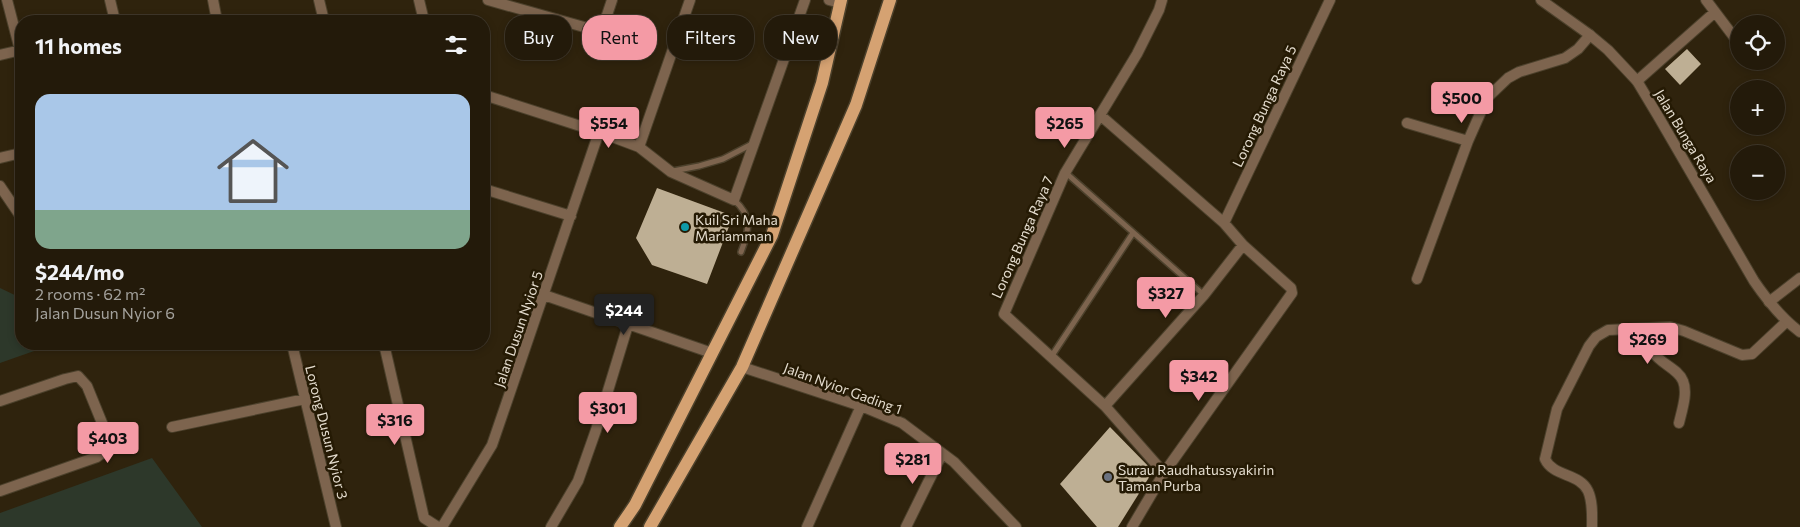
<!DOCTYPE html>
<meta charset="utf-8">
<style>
:root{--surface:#231a0a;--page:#2f2718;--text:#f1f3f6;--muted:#a3a19c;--line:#40382b;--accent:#f49aa5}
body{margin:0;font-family:Commissioner,sans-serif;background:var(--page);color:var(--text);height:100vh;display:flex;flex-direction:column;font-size:19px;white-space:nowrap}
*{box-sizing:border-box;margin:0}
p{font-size:16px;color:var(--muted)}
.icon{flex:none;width:28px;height:28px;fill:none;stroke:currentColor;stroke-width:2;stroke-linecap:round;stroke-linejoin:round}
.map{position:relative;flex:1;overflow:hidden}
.side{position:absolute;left:15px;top:15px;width:475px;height:335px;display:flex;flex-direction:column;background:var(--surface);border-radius:20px;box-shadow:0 2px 8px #0003,0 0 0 1px var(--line)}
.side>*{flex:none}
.hud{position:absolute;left:505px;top:15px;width:475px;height:45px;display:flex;gap:10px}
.buttons{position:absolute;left:1730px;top:15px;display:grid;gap:10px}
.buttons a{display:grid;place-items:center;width:55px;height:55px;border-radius:50%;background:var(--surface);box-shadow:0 2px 8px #0003,0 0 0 1px var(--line);font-size:25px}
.price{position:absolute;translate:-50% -42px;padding:0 11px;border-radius:5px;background:var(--accent);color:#111;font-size:16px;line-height:32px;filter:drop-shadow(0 1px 2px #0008)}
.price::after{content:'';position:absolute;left:50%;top:30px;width:15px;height:11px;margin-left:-8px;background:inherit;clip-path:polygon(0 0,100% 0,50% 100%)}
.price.on{background:#222;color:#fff}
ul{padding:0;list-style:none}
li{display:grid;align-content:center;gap:10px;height:265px;padding:0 20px}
li span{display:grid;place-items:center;height:155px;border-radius:15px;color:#555}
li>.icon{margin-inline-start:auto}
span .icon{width:90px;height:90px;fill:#fffc;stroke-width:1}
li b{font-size:21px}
h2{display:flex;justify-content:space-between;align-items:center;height:60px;padding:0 20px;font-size:21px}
.tag{padding:0 18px;border-radius:20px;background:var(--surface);box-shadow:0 2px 8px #0003,0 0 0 1px var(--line);font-size:18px;line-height:45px}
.tag.on{background:var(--accent);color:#111}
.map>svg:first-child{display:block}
.green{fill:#2d382a}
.building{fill:#beaf94}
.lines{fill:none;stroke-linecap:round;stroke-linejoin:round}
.service-casing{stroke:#4c412c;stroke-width:8}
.minor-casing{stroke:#4c412c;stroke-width:12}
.tertiary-casing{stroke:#4c412c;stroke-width:12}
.primary-casing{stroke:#4c412c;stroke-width:15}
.service{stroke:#7d644e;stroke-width:5}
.minor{stroke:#7d644e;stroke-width:10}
.tertiary{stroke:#7d644e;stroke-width:10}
.primary{stroke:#d5a272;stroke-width:12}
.culture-dot{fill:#0f9aa8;stroke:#251a04;stroke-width:2}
.worship-dot{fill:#6b7280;stroke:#251a04;stroke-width:2}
.labels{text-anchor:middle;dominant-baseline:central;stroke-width:5;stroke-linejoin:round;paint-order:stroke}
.street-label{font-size:14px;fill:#e4dcce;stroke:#251a04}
.poi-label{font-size:14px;fill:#e4dcce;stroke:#251a04;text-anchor:start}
</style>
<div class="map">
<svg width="1800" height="527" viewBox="0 0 1800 527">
<rect width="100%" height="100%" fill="#2f230d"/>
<path class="green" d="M0,288L21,298V344H54L0,363Z
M152,458L202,527H0V513Z"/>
<path class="building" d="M1687,49L1701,64L1680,85L1665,69Z
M657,188L733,216L707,284L652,265L636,238Z
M1110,427L1153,471L1118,527H1097L1060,484Z"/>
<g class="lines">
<g class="service-casing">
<path id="service" d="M673,171L699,166L723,159L754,143
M1066,173L1204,295
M734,200C753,216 749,231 741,252
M1051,357L1133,233"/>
</g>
<g class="minor-casing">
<path id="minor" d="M7,0L20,50
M110,0L115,21
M213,0L217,21
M319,0L324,21
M419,0L424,21
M488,0L584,27L597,29L605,21L612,0
M829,0L840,3
M1162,0L1159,10L1137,54L1065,173L1004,314L1105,406L1164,473
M1706,0L1737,41
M0,55L21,50
M1637,81L1715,12
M484,95L599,132L639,147L671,172L734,200L805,0
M1100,115L1224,223L1243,245L1291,288L1292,293L1164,473L1132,527
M1407,123L1468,141
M639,147L690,0
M0,158L21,153
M0,186L21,217
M484,189L571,216
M1224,223L1330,0
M1417,279L1468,141L1487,98L1508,78L1519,72L1565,58L1578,49L1590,35
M544,295L712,353
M1769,302L1800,278
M1664,329L1654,332C1640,360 1676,363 1683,381C1688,393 1682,410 1679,423
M292,344L336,527
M384,344L424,518L438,527
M742,367L861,406L902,423L954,462L1016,527
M0,401L65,379L78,376L87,386L109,440L108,449L97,457L0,491
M1105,406L1204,295L1243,245
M172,427L305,399
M442,527L492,445L599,132
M551,527L578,481L596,430L628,325
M807,527L861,406
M906,527L942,454
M1592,527C1592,516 1593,502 1588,491C1580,473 1553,477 1545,459L1557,409L1589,346L1596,337L1608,330L1670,327L1684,331L1742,355L1752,354L1786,322"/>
</g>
<g class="tertiary-casing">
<path id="tertiary" d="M1541,0L1590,35L1608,50L1637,81L1658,116L1754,281C1767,300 1781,318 1800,332"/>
</g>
<g class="primary-casing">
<path id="primary" d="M620,527L635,505L772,235L822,83L841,0
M650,527L742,367L856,105L890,0"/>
</g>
<use href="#service" class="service"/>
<use href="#minor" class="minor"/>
<use href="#tertiary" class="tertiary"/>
<use href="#primary" class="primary"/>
</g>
<circle class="culture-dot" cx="685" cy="227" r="5"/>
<circle class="worship-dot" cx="1108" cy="477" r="5"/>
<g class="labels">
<g class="street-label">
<text transform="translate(1264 106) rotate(-65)">Lorong Bunga Raya 5</text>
<text transform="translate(1686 136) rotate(59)">Jalan Bunga Raya</text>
<text transform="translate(1022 237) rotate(-66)">Lorong Bunga Raya 7</text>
<text transform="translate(518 329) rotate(-71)">Jalan Dusun Nyior 5</text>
<text transform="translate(843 388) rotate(20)">Jalan Nyior Gading 1</text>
<text transform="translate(327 432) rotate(76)">Lorong Dusun Nyior 3</text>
</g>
<g class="poi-label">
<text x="695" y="219">Kuil Sri Maha<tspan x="695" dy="16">Mariamman</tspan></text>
<text x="1118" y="469">Surau Raudhatussyakirin<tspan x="1118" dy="16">Taman Purba</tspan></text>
</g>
</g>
</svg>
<div class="buttons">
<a><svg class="icon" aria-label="locate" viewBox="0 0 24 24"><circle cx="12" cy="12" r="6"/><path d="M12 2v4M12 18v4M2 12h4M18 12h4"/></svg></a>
<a>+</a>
<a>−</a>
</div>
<b class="price" style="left:1462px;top:124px">$500</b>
<b class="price" style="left:609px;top:149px">$554</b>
<b class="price" style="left:1065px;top:149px">$265</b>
<b class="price" style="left:1166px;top:319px">$327</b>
<b class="price on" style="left:624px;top:336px">$244</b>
<b class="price" style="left:1648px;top:365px">$269</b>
<b class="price" style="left:1199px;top:402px">$342</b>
<b class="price" style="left:608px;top:434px">$301</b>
<b class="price" style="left:395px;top:446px">$316</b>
<b class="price" style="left:108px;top:464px">$403</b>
<b class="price" style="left:913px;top:485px">$281</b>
<div class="hud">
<a class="tag">Buy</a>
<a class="tag on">Rent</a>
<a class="tag">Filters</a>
<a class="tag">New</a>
</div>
<section class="side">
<h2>11 homes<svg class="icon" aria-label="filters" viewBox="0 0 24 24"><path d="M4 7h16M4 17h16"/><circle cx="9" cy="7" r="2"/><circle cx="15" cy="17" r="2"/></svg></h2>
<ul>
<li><span style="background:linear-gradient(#a9c7e8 75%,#7fa58c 0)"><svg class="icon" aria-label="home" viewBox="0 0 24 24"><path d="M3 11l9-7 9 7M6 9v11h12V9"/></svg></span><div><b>$244/mo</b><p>2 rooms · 62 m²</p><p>Jalan Dusun Nyior 6</p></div></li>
</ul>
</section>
</div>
